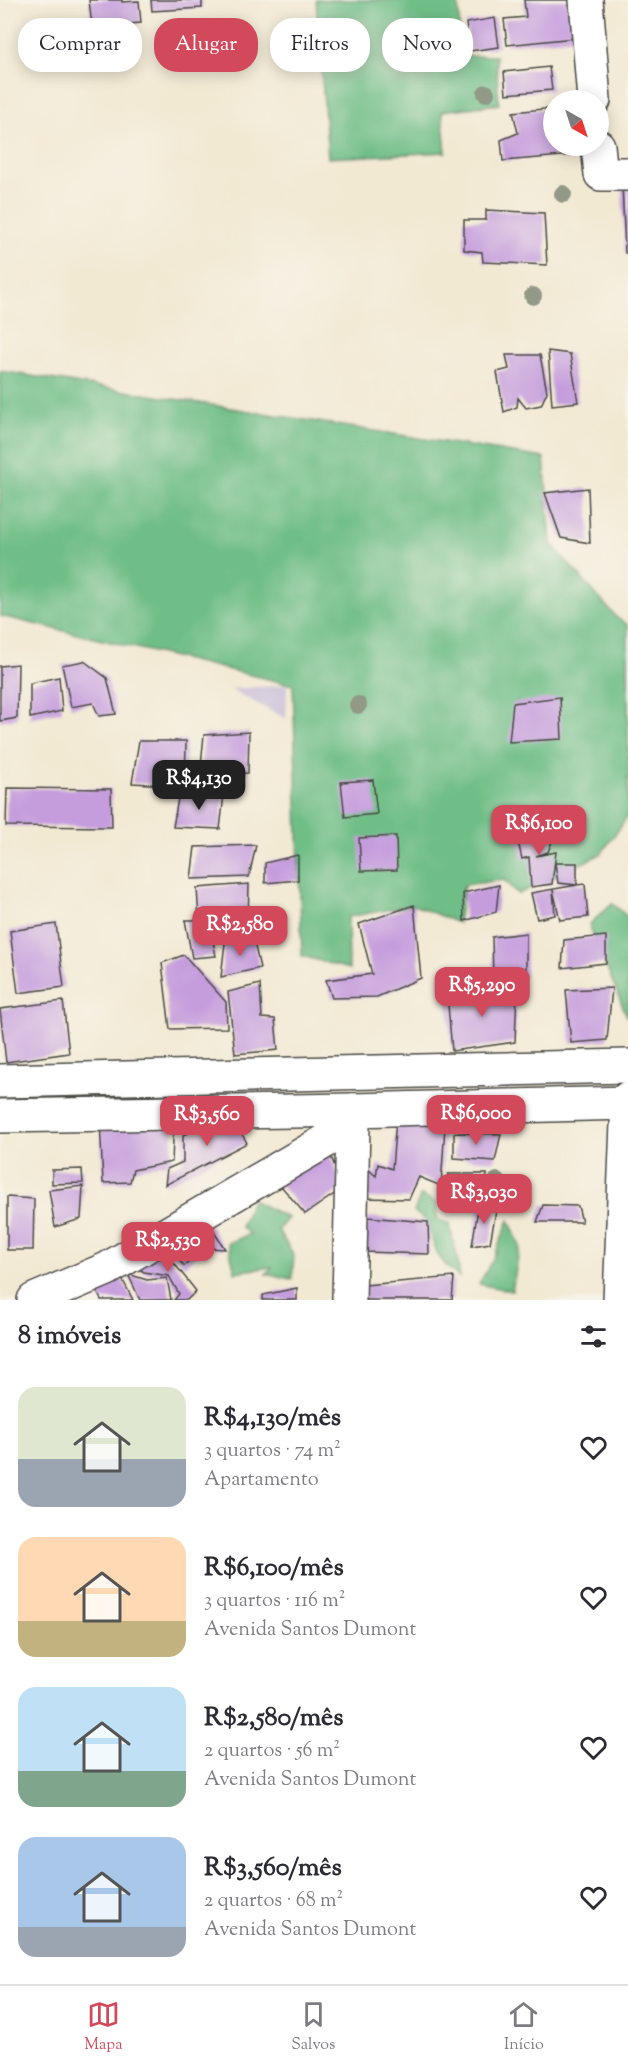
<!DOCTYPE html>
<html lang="pt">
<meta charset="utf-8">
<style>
:root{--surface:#fff;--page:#f2f2f3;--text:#2b2b33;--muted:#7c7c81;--line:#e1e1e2;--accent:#d1495b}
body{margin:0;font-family:"Sorts Mill Goudy",serif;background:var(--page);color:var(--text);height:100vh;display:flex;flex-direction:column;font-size:22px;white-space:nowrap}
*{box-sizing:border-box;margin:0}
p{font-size:20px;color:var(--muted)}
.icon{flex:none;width:33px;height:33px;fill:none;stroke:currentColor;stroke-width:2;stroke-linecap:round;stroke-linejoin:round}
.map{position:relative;height:1300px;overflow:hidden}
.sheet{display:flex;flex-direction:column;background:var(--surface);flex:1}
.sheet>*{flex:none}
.top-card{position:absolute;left:18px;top:18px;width:592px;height:54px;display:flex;gap:12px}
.needle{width:39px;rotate:141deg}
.buttons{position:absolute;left:543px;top:90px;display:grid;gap:12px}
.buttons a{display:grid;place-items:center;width:66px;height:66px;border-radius:50%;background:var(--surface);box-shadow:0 3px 15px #0003;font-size:30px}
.price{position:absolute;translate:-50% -51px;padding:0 14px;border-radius:12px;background:var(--accent);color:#fff;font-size:20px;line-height:39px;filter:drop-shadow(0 2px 3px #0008)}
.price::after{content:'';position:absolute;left:50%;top:36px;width:18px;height:14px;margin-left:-9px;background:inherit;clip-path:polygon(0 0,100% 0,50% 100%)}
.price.active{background:#222;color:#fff}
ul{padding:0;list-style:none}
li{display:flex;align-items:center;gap:18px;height:150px;padding:0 18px}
li span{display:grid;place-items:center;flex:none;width:168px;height:120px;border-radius:18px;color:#555}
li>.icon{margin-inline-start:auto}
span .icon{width:72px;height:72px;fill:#fffc;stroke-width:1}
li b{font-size:26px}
h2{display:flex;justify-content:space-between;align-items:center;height:72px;padding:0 18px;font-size:26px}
.tag{padding:0 21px;border-radius:24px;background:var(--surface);box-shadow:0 3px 15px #0003;font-size:21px;line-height:54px}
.tag.active{background:var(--accent);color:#fff}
.tab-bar{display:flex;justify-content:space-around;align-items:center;height:84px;border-top:2px solid var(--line);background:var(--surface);font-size:16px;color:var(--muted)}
.tab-bar a{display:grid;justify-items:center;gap:3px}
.tab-bar .active{color:var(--accent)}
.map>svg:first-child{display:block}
.industrial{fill:#c9bfd7}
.forest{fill:#70be87;stroke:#4e7459;stroke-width:1.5}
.building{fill:#c59ddd}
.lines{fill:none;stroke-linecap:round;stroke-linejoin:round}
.minor-casing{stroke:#494844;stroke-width:36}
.major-casing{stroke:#494844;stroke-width:36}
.minor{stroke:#fff;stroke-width:33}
.major{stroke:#fff;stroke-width:33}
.tree{fill:#929987}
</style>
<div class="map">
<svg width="628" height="1300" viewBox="0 0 628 1300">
<rect width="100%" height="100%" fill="#f7f3e8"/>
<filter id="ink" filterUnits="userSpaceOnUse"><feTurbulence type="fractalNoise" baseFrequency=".0167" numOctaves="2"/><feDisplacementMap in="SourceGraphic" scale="12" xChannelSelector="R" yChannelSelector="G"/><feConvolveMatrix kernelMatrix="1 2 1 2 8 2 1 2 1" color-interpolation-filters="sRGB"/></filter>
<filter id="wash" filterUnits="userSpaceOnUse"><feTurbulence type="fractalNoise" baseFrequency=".008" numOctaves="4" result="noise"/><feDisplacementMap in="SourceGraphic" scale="24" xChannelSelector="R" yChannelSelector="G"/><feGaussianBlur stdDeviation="1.35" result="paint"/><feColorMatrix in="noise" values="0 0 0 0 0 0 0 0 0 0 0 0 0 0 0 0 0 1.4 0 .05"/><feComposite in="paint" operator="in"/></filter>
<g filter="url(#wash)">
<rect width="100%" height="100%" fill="#f2e9d3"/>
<path class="industrial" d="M287,685L286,719L230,689Z"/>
<path class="forest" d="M316,0H458L461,56H496L499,104L442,111L446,152L328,158Z
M0,371L544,458L551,544L618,619L628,625V816L601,854L518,894L504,880L464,885L458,923L414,905L348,917L349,969L302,956L293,685L0,616Z
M612,903L628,917V1019L589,925Z
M421,1195L437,1203V1220L449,1223L457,1256L460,1278C436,1259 434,1250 428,1222L414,1212Z
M252,1200L288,1218L278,1230L294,1256L292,1279L266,1274L272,1267L235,1272L228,1243L250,1234L241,1227Z
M509,1220L520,1246L512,1291L479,1284L493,1259Z"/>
<g id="blocks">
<path class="building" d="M89,0H122V2L139,1L141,23L92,27Z
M151,0H202V8L152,11Z
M524,0H579L584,37L507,45L504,19L526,17Z
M495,18L499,47L470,51L466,23Z
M549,67L552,90L506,94L504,72Z
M554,108V146H575L574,155L503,161L501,140L518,133L513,112Z
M622,183H628V253H625Z
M486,210L544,213L547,265L483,262L482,252L464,250V220H486Z
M548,351L570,354L578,402L552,405Z
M506,355H540L547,392L541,405L526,408L518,398L517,407L504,412L497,372L509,369Z
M588,488L590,543L561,538L545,493Z
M84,661L107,678L116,714L99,716L93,703L71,707L62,665Z
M18,664L17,718L0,721V666Z
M59,677L62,711L30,718V683Z
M560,697L562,739L509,742L513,703Z
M249,732L248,773L200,775L204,735Z
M139,741H186L185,786L132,783Z
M373,780L377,814L345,817L341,782Z
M7,788L111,789L112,827L6,826Z
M179,793L224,795L220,829L173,827Z
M558,826L548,852L536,856L556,852L552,884L531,887L529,857L522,859L517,837Z
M396,836L397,870L361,871L359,838Z
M256,845L249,877L191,879L195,847Z
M298,855V880L265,883V863Z
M555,863H577V885L585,884L588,917L560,920L553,890L555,915L537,919L531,893L577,885L558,883Z
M249,884L248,923L209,921L216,956L192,958L185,920H199L197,888Z
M499,885L496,912L464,921L463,893Z
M414,905L421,978L377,997L332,998L326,980L372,974L359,924Z
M56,924L64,987L18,993L10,931Z
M526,933V977L493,978L492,937Z
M606,936V963L562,968L564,940Z
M253,938L260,968L221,977L225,943Z
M184,955L226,1002L227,1028L170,1029L162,963Z
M260,984L262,1018L275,1019L278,1050L235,1054L228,992Z
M483,988L517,991L515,1042L452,1051L447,994Z
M612,988L607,1040L571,1043L566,990Z
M63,1001L69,1053L6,1062L0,1009Z
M419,1115L418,1125L445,1126L441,1186L419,1177L409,1199L363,1198L366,1167L376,1176L378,1164L392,1169L396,1119Z
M232,1117L247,1143L165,1185L167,1169L183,1162V1135Z
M174,1118L172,1162L133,1170L130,1182L103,1183L100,1120Z
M454,1133L501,1134L495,1161L454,1158Z
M327,1146L343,1188L305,1214L275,1179Z
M82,1169L83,1183L52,1184V1170Z
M448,1174H487L485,1191L468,1193L472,1204H443Z
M83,1186L81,1219L55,1227L49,1190Z
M7,1197L34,1199L33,1250H7Z
M479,1202L496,1211L490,1243L472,1246Z
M543,1205L578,1206L582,1222H537Z
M367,1217L428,1222L429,1254L364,1252Z
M205,1218L225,1249L207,1248L184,1266L165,1243Z
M162,1248L196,1291L187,1300H174L179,1294L169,1276L144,1272L136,1267Z
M117,1269L133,1300H101L95,1287Z
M128,1274L147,1280L167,1278L171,1300H140Z
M454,1277L452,1300H364L365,1285Z
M297,1288V1300H263V1295Z"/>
</g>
</g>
<g filter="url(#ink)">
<use href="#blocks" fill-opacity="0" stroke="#494844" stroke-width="1.5"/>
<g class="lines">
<g class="minor-casing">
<path id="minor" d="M586,0L594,100
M598,146L601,174H628
M34,1300L107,1269L353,1125V1110
M349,1300L353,1125
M620,1300L628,1098"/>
</g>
<g class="major-casing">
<path id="major" d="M0,1081L628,1066
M0,1116L353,1110L628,1103"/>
</g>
<use href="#minor" class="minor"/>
<use href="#major" class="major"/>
</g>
<g class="tree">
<circle cx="486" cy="93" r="9"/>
<circle cx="563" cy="194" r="9"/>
<circle cx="533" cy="296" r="9"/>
<circle cx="358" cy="705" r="9"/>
<circle cx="497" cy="1181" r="9"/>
</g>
</g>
</svg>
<div class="buttons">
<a><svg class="needle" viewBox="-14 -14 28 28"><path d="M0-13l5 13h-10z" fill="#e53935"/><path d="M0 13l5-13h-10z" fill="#7c7c81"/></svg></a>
</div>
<b class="price active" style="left:199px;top:811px">R$4,130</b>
<b class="price" style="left:539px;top:856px">R$6,100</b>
<b class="price" style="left:240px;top:957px">R$2,580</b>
<b class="price" style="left:482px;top:1018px">R$5,290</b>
<b class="price" style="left:476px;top:1146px">R$6,000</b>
<b class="price" style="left:207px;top:1147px">R$3,560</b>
<b class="price" style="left:484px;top:1225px">R$3,030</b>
<b class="price" style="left:168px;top:1273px">R$2,530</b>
<div class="top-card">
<a class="tag">Comprar</a>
<a class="tag active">Alugar</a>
<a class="tag">Filtros</a>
<a class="tag">Novo</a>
</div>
</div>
<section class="sheet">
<h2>8 imóveis<svg class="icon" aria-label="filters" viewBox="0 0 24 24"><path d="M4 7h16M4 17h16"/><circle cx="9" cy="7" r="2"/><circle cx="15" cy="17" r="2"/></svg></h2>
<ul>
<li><span style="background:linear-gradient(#dfe7d0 60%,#9aa5b1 0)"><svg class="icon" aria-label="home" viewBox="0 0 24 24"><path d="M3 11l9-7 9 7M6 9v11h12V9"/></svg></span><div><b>R$4,130/mês</b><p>3 quartos · 74 m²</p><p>Apartamento</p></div><svg class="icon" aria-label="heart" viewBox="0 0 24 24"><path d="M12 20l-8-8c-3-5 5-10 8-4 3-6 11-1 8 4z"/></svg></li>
<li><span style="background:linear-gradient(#ffd9b3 70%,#c2b280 0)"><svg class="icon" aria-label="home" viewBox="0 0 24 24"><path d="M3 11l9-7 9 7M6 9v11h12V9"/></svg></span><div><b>R$6,100/mês</b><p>3 quartos · 116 m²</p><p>Avenida Santos Dumont</p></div><svg class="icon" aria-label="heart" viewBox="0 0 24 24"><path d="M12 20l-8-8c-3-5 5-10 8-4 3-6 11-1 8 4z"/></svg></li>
<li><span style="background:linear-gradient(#bfe0f5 70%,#7fa58c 0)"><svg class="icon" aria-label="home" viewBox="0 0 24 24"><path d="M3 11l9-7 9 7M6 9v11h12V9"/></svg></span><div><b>R$2,580/mês</b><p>2 quartos · 56 m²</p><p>Avenida Santos Dumont</p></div><svg class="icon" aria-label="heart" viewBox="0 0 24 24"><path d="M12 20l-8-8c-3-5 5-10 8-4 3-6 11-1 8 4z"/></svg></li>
<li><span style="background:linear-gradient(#a9c7e8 75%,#9aa5b1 0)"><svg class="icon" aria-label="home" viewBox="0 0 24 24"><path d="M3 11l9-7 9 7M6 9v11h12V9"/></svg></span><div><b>R$3,560/mês</b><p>2 quartos · 68 m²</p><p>Avenida Santos Dumont</p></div><svg class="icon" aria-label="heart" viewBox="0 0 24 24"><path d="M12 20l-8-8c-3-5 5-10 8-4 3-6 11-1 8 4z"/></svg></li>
</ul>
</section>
<nav class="tab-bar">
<a class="active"><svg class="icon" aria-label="map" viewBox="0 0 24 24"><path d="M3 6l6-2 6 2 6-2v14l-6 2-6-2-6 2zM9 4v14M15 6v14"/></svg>Mapa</a>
<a><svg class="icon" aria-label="saved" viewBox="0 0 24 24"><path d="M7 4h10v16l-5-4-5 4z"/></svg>Salvos</a>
<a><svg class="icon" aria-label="home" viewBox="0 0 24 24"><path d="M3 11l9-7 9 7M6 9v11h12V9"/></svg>Início</a>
</nav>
